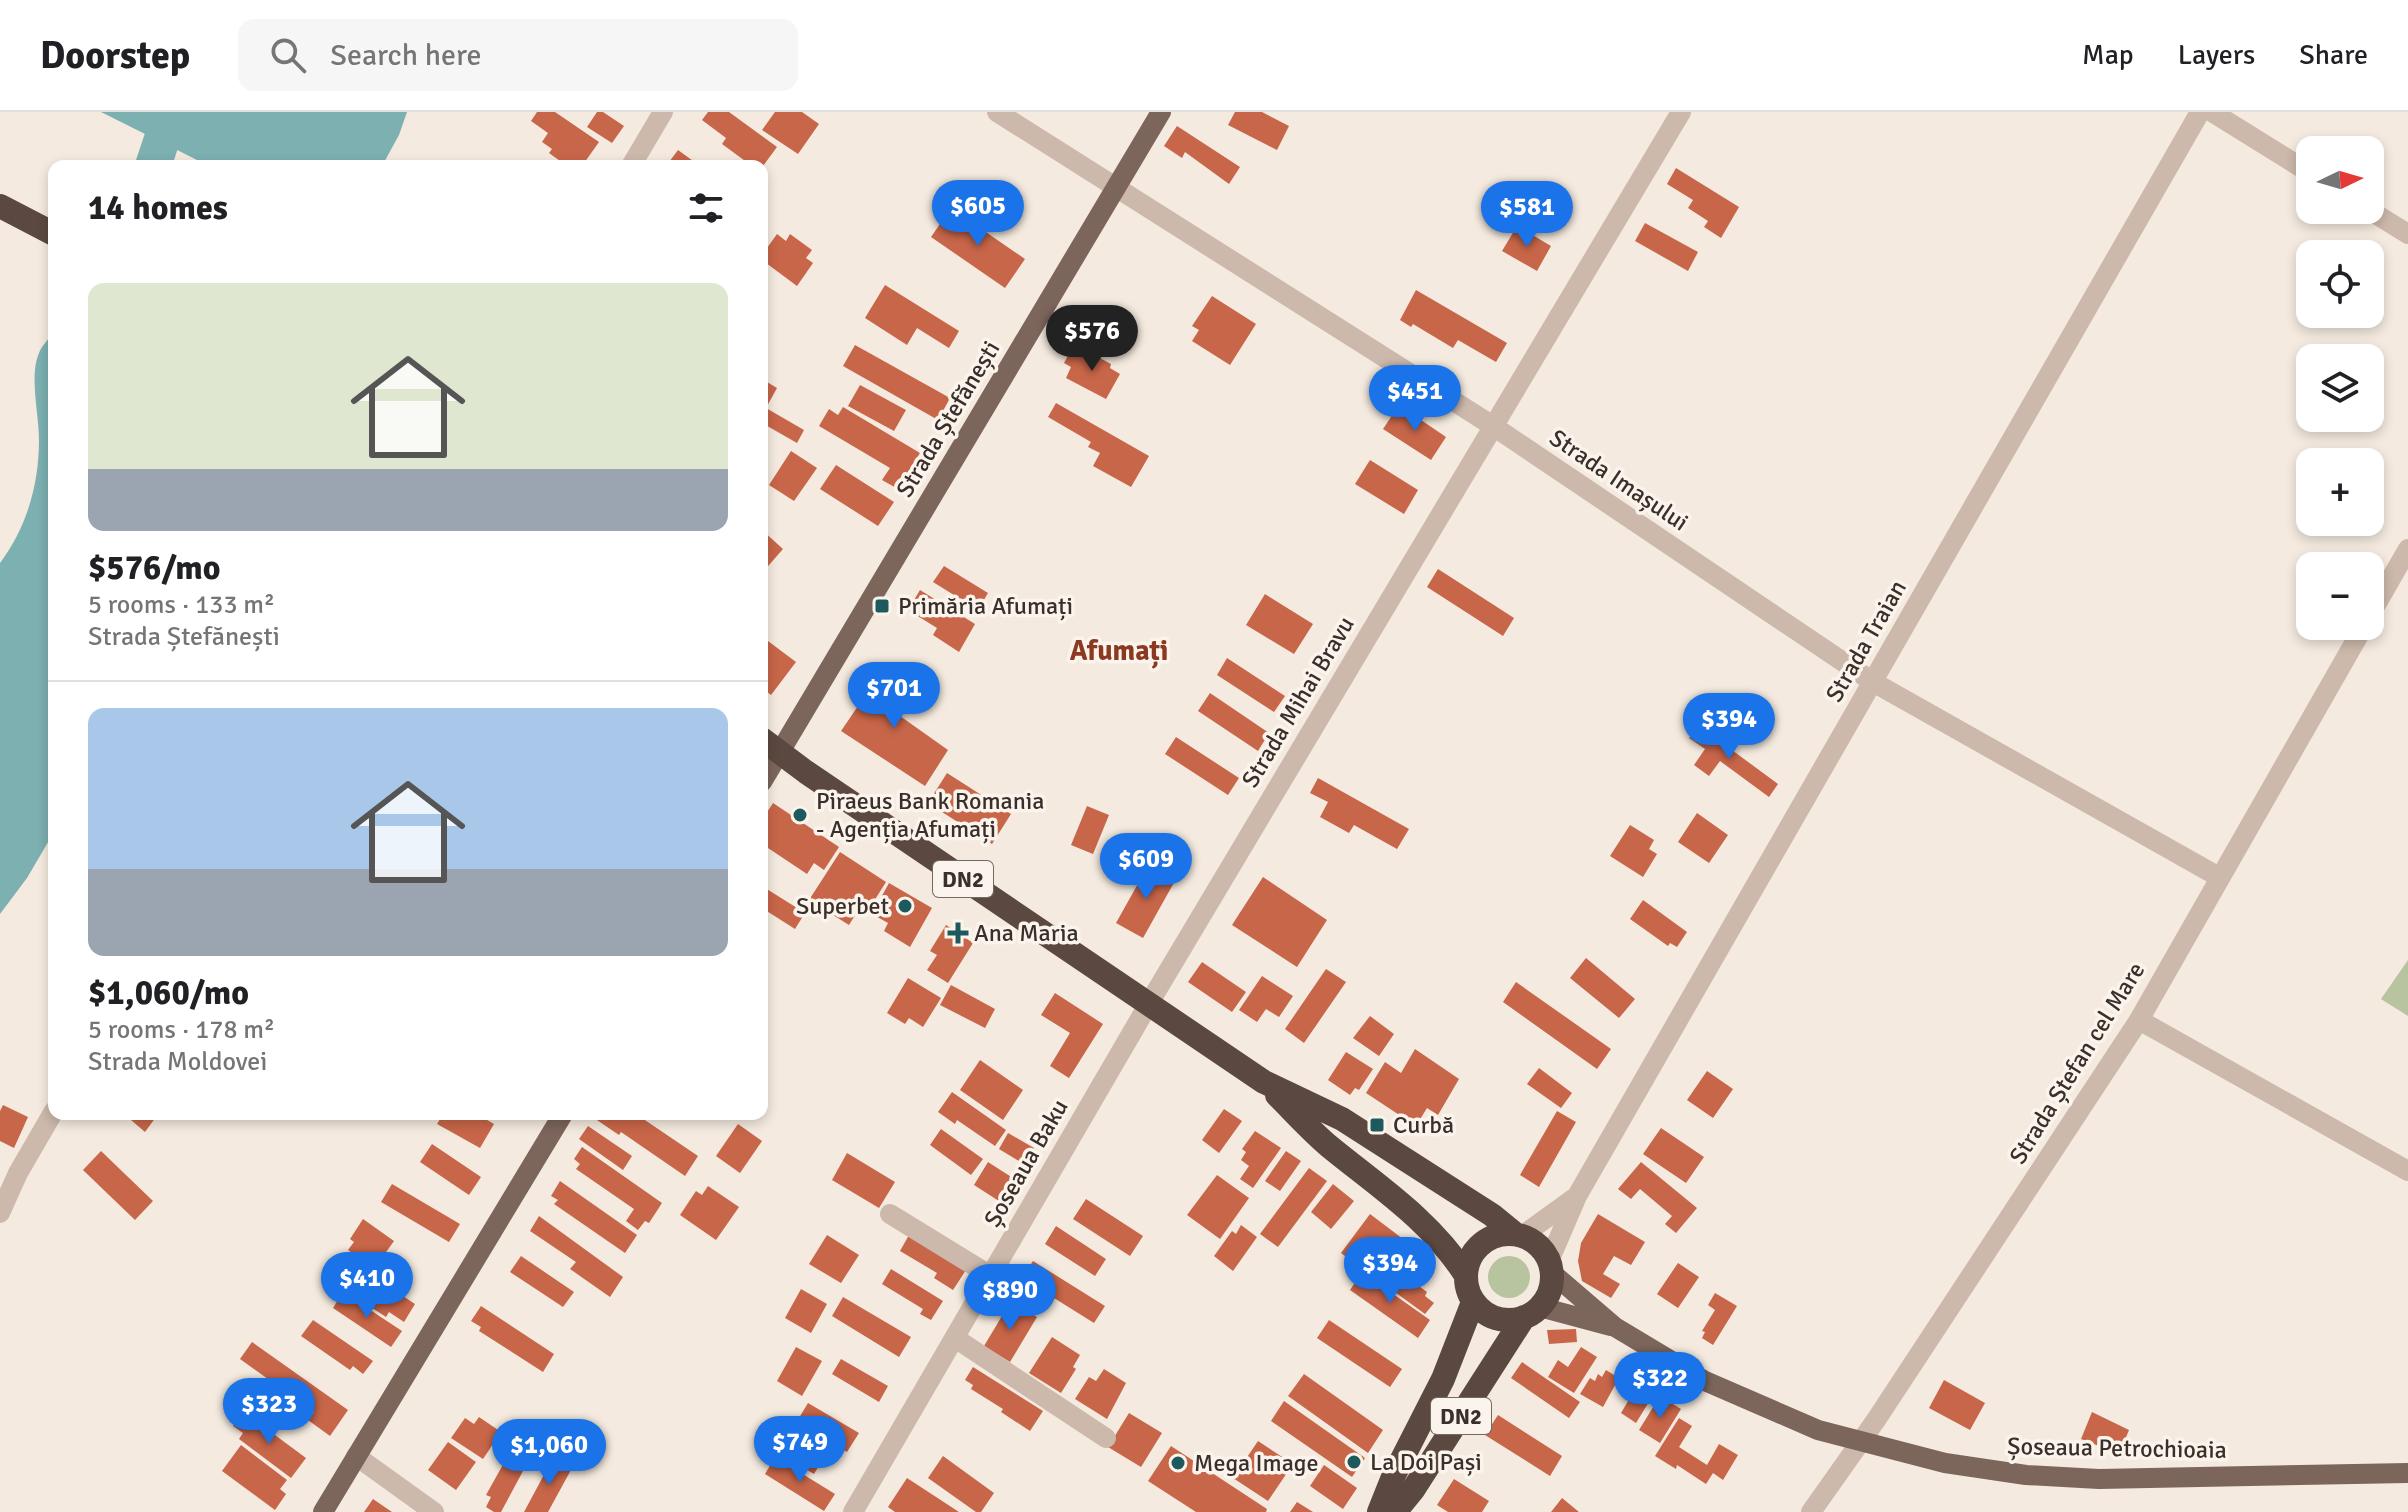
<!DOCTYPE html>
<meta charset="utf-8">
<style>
:root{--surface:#fff;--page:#f6f6f6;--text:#202124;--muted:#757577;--line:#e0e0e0;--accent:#1a73e8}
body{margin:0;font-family:Signika,sans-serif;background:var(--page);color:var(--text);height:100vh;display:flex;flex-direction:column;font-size:30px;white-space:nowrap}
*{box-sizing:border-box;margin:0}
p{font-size:26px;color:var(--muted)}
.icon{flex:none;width:44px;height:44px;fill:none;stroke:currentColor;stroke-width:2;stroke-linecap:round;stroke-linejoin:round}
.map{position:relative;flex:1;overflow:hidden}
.sheet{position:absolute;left:48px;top:48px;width:720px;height:960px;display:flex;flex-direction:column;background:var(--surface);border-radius:16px;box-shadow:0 4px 12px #0003}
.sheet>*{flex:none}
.needle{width:52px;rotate:85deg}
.tools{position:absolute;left:2296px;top:24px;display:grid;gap:16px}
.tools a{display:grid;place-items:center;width:88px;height:88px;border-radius:16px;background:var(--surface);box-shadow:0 4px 12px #0003;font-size:40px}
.price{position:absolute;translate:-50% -68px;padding:0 18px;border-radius:28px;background:var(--accent);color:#fff;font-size:26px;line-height:52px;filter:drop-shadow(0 2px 4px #0008)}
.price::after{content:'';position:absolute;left:50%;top:48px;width:24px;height:18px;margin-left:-12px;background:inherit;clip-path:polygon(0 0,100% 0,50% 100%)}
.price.active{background:#222;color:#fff}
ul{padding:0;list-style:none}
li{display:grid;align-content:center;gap:16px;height:424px;padding:0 40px}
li+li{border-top:2px solid var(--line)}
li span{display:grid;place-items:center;height:248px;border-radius:16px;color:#555}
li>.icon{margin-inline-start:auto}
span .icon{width:144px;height:144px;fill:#fffc;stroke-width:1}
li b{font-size:34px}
h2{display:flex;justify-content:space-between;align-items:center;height:96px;padding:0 40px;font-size:34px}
header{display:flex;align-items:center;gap:48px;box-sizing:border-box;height:112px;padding:0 40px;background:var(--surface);border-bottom:2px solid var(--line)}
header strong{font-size:38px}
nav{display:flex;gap:44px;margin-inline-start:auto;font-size:28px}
.search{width:560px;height:72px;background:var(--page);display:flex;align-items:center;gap:20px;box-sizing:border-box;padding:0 28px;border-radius:16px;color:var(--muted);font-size:30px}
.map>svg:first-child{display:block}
.green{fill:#b8c39f}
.water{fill:#7db0b1}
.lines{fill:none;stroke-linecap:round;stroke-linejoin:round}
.river{stroke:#7db0b1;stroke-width:36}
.building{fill:#c86649}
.minor{stroke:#ccb9ab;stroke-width:20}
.major{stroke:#7c655b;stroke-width:20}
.highway{stroke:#5b4941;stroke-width:24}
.poi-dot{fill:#1e5a5d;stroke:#fbf4ec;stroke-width:3}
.labels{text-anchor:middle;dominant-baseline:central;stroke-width:7;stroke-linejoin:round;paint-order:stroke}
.shield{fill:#fbf4ec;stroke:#746a64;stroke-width:2}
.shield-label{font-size:22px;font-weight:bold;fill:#3a2f2a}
.street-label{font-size:24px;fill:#3a2f2a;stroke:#fbf4ec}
.poi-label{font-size:24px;fill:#3a2f2a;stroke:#fbf4ec;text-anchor:start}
.quarter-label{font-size:28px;font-weight:bold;fill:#8b3921;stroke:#fbf4ec}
</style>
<header>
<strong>Doorstep</strong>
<div class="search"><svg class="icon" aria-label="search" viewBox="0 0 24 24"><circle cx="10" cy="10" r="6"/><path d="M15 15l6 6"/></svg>Search here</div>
<nav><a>Map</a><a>Layers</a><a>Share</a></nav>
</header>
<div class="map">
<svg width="2408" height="1400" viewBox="0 0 2408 1400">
<rect width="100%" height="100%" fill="#f4eadf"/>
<path class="green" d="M2408,848V904L2381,887Z
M1488 1165a21 21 0 1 1 42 0a21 21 0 1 1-42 0Z"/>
<path class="water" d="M101,0H407L399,23L382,54H209Z
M54,220V720L27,766L0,802V451C27,415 39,372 39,328C39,302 29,264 39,241C42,233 49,227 54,220Z"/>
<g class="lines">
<path class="river" d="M153,54L171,0"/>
</g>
<path class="building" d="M537,0H555L599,30L582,54L573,49L567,54L549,41L552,37L542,30L548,21L531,9Z
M597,0H603L624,14L612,31L587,15Z
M708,0H729L777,35L763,54H752L722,32L726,26L702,8Z
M775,0H802L819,12L798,42L762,18Z
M1235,0H1262L1289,14L1277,38L1228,13Z
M1177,14L1240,55L1229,72L1185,40L1182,46L1164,34Z
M678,38L700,54H673L669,50Z
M1676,56L1739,95L1721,126L1704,115L1708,109L1688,96L1693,88L1667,72Z
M951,96L1025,147L1005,176L931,125Z
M1645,111L1698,140L1688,159L1635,129Z
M1517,114L1551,134L1537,159L1502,139Z
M777,122L786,129L790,122L812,138L806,146L813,151L797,174L762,148V143Z
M885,173L959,219L949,236L917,216L907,233L865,206Z
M1416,178L1507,231L1496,250L1458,228L1453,236L1413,212L1411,215L1400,208Z
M1212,184L1256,212L1230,253L1192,229L1199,218L1192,214Z
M855,233L950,286L938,308L843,254Z
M1083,237L1111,252L1110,256L1120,262L1106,287L1066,266L1071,255L1064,251L1070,240L1079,244Z
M762,267L777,276L766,296L804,318L797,331L762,311Z
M860,273L906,298L894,319L848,294Z
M1056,291L1149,344L1131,375L1093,354L1100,341L1088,335L1091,330L1048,305Z
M1399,293L1446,325L1431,348L1383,317Z
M843,295L920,341L898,377L882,368L890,356L819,314L829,297L838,303Z
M791,339L817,356L794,389L769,373Z
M1370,348L1418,378L1404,402L1355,372Z
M836,353L894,390L878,414L820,377Z
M762,418L783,437L762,461Z
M944,454L988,481L978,498L933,470Z
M1438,457L1514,506L1503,524L1427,475Z
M920,478L975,512L959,540L933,523L937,516L908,498Z
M1265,482L1313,512L1294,542L1246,513Z
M764,526L796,550L771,583L762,576V529Z
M1227,546L1285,584L1274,600L1217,563Z
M886,553L912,572L893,599L948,638L925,674L841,619Z
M1210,581L1269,621L1258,639L1198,599Z
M1698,613L1778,672L1769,685L1720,649L1709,664L1694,653L1705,637L1689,626Z
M1176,625L1239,666L1228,683L1165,642Z
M947,661L1011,702L992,732L928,691Z
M1318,666L1409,717L1397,737L1354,713L1349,721L1320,705L1328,690L1310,681Z
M773,691L839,735L824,758L814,751L807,762L762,732V708Z
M1087,694L1109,703L1093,742L1071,733Z
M1697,701L1728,723L1709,751L1678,730Z
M1630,713L1654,728L1649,737L1657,742L1643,765L1610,744Z
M840,740L886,770L864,805L857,800L849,813L809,788Z
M1149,752L1176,767L1143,826L1116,811Z
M1263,765L1327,808L1297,855L1232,813Z
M889,771L932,796L910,835L884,819L888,811L872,802Z
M762,774L805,801L795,817L762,796Z
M1643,788L1687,820L1677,835L1670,831L1668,834L1630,807Z
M946,813L973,831L948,871L927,858L937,843L930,839Z
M1586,846L1635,887L1619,906L1570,866Z
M1202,850L1246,880L1232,900L1188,870Z
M1326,857L1346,870L1304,931L1285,917Z
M1262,864L1293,884L1279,905L1266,897L1257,910L1239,898Z
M908,866L941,886L923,915L909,906L905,912L887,901Z
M1516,870L1611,937L1597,957L1503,890Z
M951,873L995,897L985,916L940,893Z
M1055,881L1103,912L1069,966L1050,954L1070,921L1041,903Z
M1370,904L1394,922L1379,944L1353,926Z
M1415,937L1459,967L1438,1003L1427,996L1416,1014L1366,981L1385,950L1401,961Z
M1346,940L1373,957L1359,978L1355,976L1350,983L1328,968Z
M980,948L1023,978L1003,1008L960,978Z
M1539,956L1572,981L1561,996L1527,972Z
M1707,959L1733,977L1713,1006L1687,988Z
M952,980L1006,1018L995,1034L957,1008L955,1012L938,1000Z
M3,993L28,1005L14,1036L0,1029V999Z
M1224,997L1242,1009L1219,1041L1202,1028Z
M1557,999L1576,1010L1539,1075L1520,1063Z
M124,1002H152L156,1005L145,1020Z
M443,1002H477L494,1012L480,1036L437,1012Z
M588,1002H636L698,1044L685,1064L621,1020L619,1023Z
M738,1012L762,1029L740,1061L716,1044Z
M588,1014L632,1044L623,1058L579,1027Z
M1661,1016L1704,1045L1686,1071L1643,1042Z
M941,1017L983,1047L971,1063L930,1033Z
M1255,1019L1281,1036L1253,1076L1240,1067L1249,1054L1241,1048L1246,1040L1242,1037Z
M1008,1021L1034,1036L1024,1052L999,1037Z
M432,1032L481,1065L469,1083L420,1050Z
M582,1035L662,1091L649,1111L645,1109L638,1118L626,1109L634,1097L576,1057L580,1052L574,1047Z
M101,1039L153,1089L135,1108L83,1058Z
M1286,1039L1301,1049L1280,1079L1265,1069Z
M847,1041L895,1070L879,1096L832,1068Z
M988,1050L1016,1068L1002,1091L974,1073Z
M1641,1050L1697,1096L1676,1121L1665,1112L1672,1104L1640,1077L1631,1087L1618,1077Z
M1309,1056L1327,1069L1278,1135L1260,1122Z
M1217,1063L1249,1086L1220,1127L1187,1103Z
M560,1069L637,1123L625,1141L554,1092L558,1088L551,1084Z
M392,1072L460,1112L449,1130L381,1090Z
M1333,1072L1354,1089L1331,1117L1311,1100Z
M708,1074L739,1095L716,1128L680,1103L696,1079L702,1083Z
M1086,1087L1143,1124L1130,1144L1073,1107Z
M1370,1102L1403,1127L1373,1166L1341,1141Z
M1598,1102L1645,1130L1631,1153L1614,1144L1603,1162L1620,1172L1611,1186L1582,1169L1578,1149L1581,1131Z
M539,1104L623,1165L610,1185L570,1157L576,1150L530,1119Z
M363,1107L394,1129L374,1157L348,1138L354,1130L350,1127Z
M1241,1113L1257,1125L1233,1159L1214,1144L1232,1119L1236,1122Z
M1056,1114L1106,1147L1095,1164L1045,1132Z
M827,1123L859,1143L841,1171L809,1152Z
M909,1123L966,1158L953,1178L934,1166L937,1161L900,1139Z
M521,1144L574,1180L563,1195L510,1160Z
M1033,1149L1105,1194L1094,1211L1022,1166Z
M1678,1151L1699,1165L1678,1196L1657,1182Z
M358,1154L415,1192L404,1210L389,1200L386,1205L343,1177Z
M1388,1154L1414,1174L1416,1172L1427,1180L1425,1184L1434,1191L1425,1202L1377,1167Z
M891,1157L943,1189L931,1208L920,1202L923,1197L882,1172Z
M1362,1160L1430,1208L1418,1226L1350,1178Z
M801,1177L827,1192L811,1221L785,1206Z
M343,1180L402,1219L391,1235L333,1196Z
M1715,1181L1737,1194L1713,1233L1702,1226L1705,1220L1702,1219L1715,1198L1708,1193Z
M843,1185L911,1225L899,1245L832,1204Z
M1011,1189L1037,1205L1010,1250L984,1234Z
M481,1194L554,1242L543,1260L479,1219L481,1215L471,1209Z
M313,1208L373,1249L363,1262L353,1254L350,1258L301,1224Z
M1329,1208L1402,1257L1390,1275L1317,1226Z
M1576,1217L1577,1230L1549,1232L1547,1218Z
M1052,1225L1080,1243L1073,1255L1076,1257L1061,1281L1029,1261Z
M252,1230L348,1298L330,1324L308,1308L314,1300L240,1247Z
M796,1235L822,1249L802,1284L777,1269Z
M1581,1235L1597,1245L1574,1281L1548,1265L1558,1248L1568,1255Z
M841,1247L888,1274L879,1290L832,1262Z
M1522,1250L1580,1290L1569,1306L1511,1266Z
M973,1255L1043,1299L1030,1319L1001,1300L1003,1297L971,1277L973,1273L965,1268Z
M1104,1257L1126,1271L1107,1307L1075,1287L1089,1265L1096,1269Z
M1606,1258L1619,1266L1603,1295L1580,1282L1590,1266L1595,1269L1598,1262L1602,1265Z
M1304,1262L1383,1318L1368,1341L1288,1284Z
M1644,1262L1660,1272L1636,1311L1621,1301Z
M1944,1268L1985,1291L1970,1318L1929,1296Z
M1660,1284L1681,1297L1660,1331L1639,1318Z
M1284,1289L1365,1346L1352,1365L1271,1309Z
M808,1291L859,1321L847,1340L796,1311Z
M244,1300L306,1346L291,1366L239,1327L243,1321L233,1314Z
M2092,1300L2129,1318L2119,1342L2081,1327Z
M1129,1301L1162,1321L1141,1355L1108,1335Z
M1498,1303L1562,1344L1550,1364L1485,1323Z
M479,1305L501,1320L483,1347L451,1326L465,1306L474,1312Z
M1679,1306L1692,1314L1679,1335L1707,1353L1719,1332L1738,1343L1723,1368L1713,1361L1706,1372L1677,1353L1676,1357L1655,1344Z
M780,1312L827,1340L814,1362L767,1334Z
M1258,1329L1293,1352L1268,1389L1233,1366Z
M448,1330L476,1350L456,1378L428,1358Z
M241,1333L287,1368L280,1377L286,1382L275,1398L222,1359Z
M1171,1334L1267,1397L1266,1400H1196L1148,1369Z
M943,1344L994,1381L981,1400H976L928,1366Z
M775,1345L835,1382L824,1399L765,1362Z
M553,1346L572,1356L548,1400H524Z
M505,1349L523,1359L501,1400H494L486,1395L491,1385L486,1383Z
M1324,1353L1357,1376L1343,1397L1310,1374Z
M907,1366L959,1400H895L888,1395Z
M1454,1367L1489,1389L1482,1400H1448L1437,1393Z
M1562,1386L1579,1400H1551Z
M373,1387L392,1400H364Z
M1297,1390L1313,1400H1290Z"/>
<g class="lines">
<path class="minor" d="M997,0L1493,314L1873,570L2219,765
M2212,0L2310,61
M631,54L663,0
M2369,98L2408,122
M2370,503L2408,437
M2139,908L2408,1059
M0,1101L18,1061L54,999
M890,1102L991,1164
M1523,1123L1577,1084
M1549,1149L1577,1084L2200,0
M955,1226L1106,1326
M356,1344L434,1400
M853,1400L1148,893L1681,0
M1811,1400L1876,1308L2139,908L2364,514"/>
<path class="major" d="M762,670L1161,0
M1552,1161L1615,1215L1705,1269L1818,1318L1945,1351L2026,1363L2099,1367L2408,1361
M1540,1195L1611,1214
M323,1400L563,1002"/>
<path class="highway" d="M0,94L54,122
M762,627L806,660L1264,970L1342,1007L1492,1103L1514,1121
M1277,983C1294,1000 1311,1019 1330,1035C1379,1075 1430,1108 1465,1162
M1466 1165a43 43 0 1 1 86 0a43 43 0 1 1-86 0Z
M1379,1400L1393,1365L1443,1267L1473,1190
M1395,1400L1413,1378L1524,1205"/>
</g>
<g class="poi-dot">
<rect x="874" y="486" width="16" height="16" rx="4"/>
<circle cx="800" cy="703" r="8"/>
<circle cx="905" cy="794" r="8"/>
<path d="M954 809h8v8h8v8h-8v8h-8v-8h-8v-8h8z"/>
<rect x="1369" y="1005" width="16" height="16" rx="4"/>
<circle cx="1354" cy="1350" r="8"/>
<circle cx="1178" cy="1351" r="8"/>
</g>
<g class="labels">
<g class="shield">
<rect x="933" y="749" width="60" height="36" rx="6"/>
<rect x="1431" y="1286" width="60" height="36" rx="6"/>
</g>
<g class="shield-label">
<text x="963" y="767">DN2</text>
<text x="1461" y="1304">DN2</text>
</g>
<g class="street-label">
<text transform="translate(948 307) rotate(-59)">Strada Ștefănești</text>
<text transform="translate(1619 368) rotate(34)">Strada Imașului</text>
<text transform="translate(1866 529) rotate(-60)">Strada Traian</text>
<text transform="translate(1298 590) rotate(-59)">Strada Mihai Bravu</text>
<text transform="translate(2077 951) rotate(-58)">Strada Ștefan cel Mare</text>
<text transform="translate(1026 1051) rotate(-60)">Șoseaua Baku</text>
<text transform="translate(2117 1336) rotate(1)">Șoseaua Petrochioaia</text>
</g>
<g class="poi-label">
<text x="898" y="494">Primăria Afumați</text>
<text x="816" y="689">Piraeus Bank Romania<tspan x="816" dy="28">- Agenția Afumați</tspan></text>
<text x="889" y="794" text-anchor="end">Superbet</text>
<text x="974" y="821">Ana Maria</text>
<text x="1393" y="1013">Curbă</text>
<text x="1370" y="1350">La Doi Pași</text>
<text x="1194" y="1351">Mega Image</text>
</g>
<g class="quarter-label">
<text x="1119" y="539">Afumați</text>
</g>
</g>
</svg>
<div class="tools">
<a><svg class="needle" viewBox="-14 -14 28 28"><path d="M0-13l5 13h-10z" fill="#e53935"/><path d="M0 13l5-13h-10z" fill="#757577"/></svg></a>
<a><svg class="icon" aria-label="locate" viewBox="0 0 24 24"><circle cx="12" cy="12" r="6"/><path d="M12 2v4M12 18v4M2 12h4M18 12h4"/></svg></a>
<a><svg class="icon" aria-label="layers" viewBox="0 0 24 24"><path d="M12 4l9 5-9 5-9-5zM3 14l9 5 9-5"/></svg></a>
<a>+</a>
<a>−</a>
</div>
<b class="price" style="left:978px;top:136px">$605</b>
<b class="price" style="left:1527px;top:137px">$581</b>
<b class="price active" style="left:1092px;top:261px">$576</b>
<b class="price" style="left:1415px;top:321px">$451</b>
<b class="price" style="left:894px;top:618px">$701</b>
<b class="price" style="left:1729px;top:649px">$394</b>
<b class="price" style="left:1146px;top:789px">$609</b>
<b class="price" style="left:1390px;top:1193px">$394</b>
<b class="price" style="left:367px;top:1208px">$410</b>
<b class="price" style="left:1010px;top:1220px">$890</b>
<b class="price" style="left:1660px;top:1308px">$322</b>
<b class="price" style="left:269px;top:1334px">$323</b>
<b class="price" style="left:800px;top:1372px">$749</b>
<b class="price" style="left:549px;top:1375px">$1,060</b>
<section class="sheet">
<h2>14 homes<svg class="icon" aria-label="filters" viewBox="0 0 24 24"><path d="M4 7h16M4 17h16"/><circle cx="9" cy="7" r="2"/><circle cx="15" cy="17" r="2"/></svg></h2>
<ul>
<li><span style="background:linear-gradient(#dfe7d0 75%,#9aa5b1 0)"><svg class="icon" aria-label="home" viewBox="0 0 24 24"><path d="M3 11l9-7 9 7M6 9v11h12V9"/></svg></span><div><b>$576/mo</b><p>5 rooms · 133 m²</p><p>Strada Ștefănești</p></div></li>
<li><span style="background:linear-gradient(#a9c7e8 65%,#9aa5b1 0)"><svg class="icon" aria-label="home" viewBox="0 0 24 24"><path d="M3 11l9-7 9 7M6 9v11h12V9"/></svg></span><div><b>$1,060/mo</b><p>5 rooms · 178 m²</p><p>Strada Moldovei</p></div></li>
</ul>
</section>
</div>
